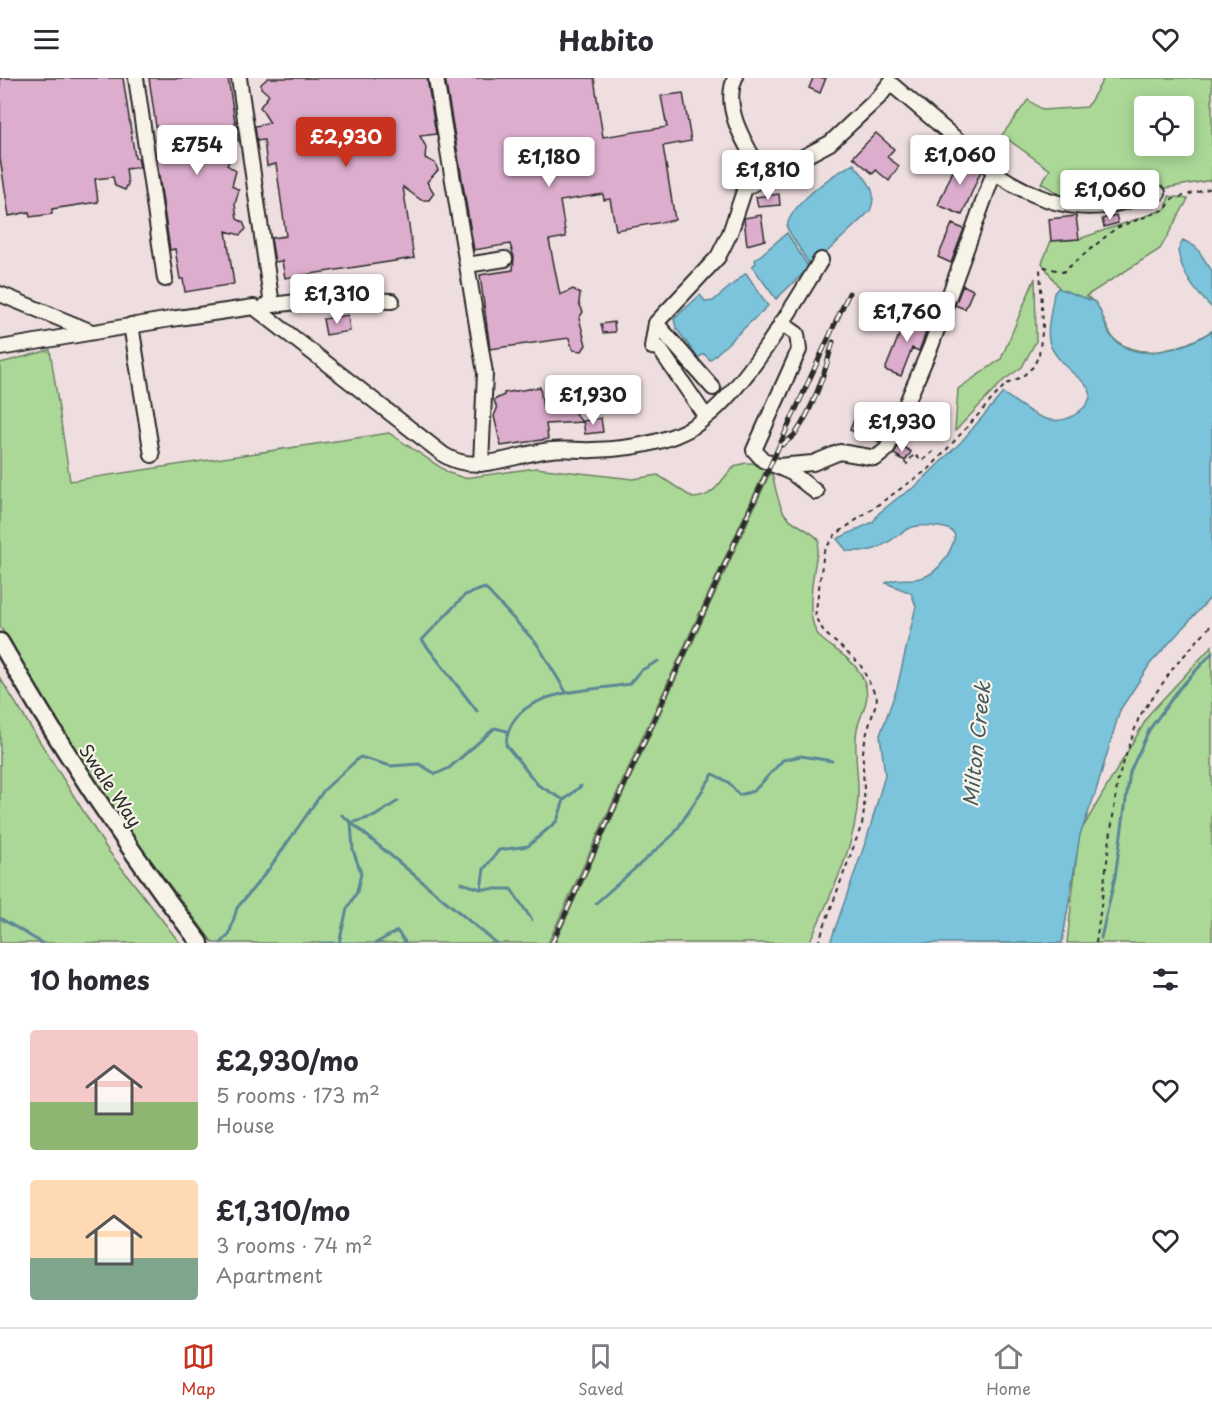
<!DOCTYPE html>
<meta charset="utf-8">
<style>
:root{--surface:#fff;--page:#f7f7f7;--text:#2b2b33;--muted:#7c7c81;--line:#e1e1e2;--accent:#c8321e}
body{margin:0;font-family:"Playpen Sans",sans-serif;background:var(--page);color:var(--text);height:100vh;display:flex;flex-direction:column;font-size:22px;white-space:nowrap}
*{box-sizing:border-box;margin:0}
p{font-size:20px;color:var(--muted)}
.icon{flex:none;width:33px;height:33px;fill:none;stroke:currentColor;stroke-width:2;stroke-linecap:round;stroke-linejoin:round}
.map{position:relative;height:865px;overflow:hidden}
.details{display:flex;flex-direction:column;background:var(--surface);flex:1}
.details>*{flex:none}
.fabs{position:absolute;left:1134px;top:18px;display:grid;gap:12px}
.fabs a{display:grid;place-items:center;width:60px;height:60px;border-radius:6px;background:var(--surface);box-shadow:0 3px 15px #0003;font-size:30px}
.price{position:absolute;translate:-50% -51px;padding:0 14px;border-radius:6px;background:#fff;color:#222;font-size:20px;line-height:39px;filter:drop-shadow(0 2px 3px #0008)}
.price::after{content:'';position:absolute;left:50%;top:36px;width:18px;height:14px;margin-left:-9px;background:inherit;clip-path:polygon(0 0,100% 0,50% 100%)}
.price.active{background:var(--accent);color:#fff}
ul{padding:0;list-style:none}
li{display:flex;align-items:center;gap:18px;height:150px;padding:0 30px}
li span{display:grid;place-items:center;flex:none;width:168px;height:120px;border-radius:6px;color:#555}
li>.icon{margin-inline-start:auto}
span .icon{width:72px;height:72px;fill:#fffc;stroke-width:1}
li b{font-size:26px}
h2{display:flex;justify-content:space-between;align-items:center;height:72px;padding:0 30px;font-size:26px}
header{display:flex;justify-content:space-between;align-items:center;height:78px;padding:0 30px;background:var(--surface);font-size:27px;font-weight:700}
.dock{display:flex;justify-content:space-around;align-items:center;height:84px;border-top:2px solid var(--line);background:var(--surface);font-size:16px;color:var(--muted)}
.dock a{display:grid;justify-items:center;gap:3px}
.dock .active{color:var(--accent)}
.map>svg:first-child{display:block}
.green{fill:#abd897;stroke:#6b8261;stroke-width:1.5;fill-rule:evenodd}
.water{fill:#7bc4db;stroke:#5b8795;stroke-width:1.5}
.lines{fill:none;stroke-linecap:round;stroke-linejoin:round}
.stream{stroke:#5b8795;stroke-width:3}
.building{fill:#dcadcd;stroke:#2b2b2b;stroke-width:1.5}
.minor-casing{stroke:#2b2b2b;stroke-width:18}
.major-casing{stroke:#2b2b2b;stroke-width:21}
.path{stroke:#2b2b2b;stroke-width:2;stroke-dasharray:4.5 4.5;stroke-linecap:butt}
.minor{stroke:#f7f3e8;stroke-width:14}
.major{stroke:#f7f3e8;stroke-width:16}
.rail-casing{stroke:#2b2b2b;stroke-width:5}
.rail{stroke:#f7f3e8;stroke-width:3;stroke-dasharray:9;stroke-linecap:butt}
.labels{text-anchor:middle;dominant-baseline:central;stroke-width:4.5;stroke-linejoin:round;paint-order:stroke}
.street-label{font-size:18px;fill:#2b2b2b;stroke:#f7f3e8}
.water-label{font-size:20px;font-style:italic;fill:#435960;stroke:#f7f3e8}
</style>
<header><svg class="icon" aria-label="menu" viewBox="0 0 24 24"><path d="M4 6h16M4 12h16M4 18h16"/></svg>Habito<svg class="icon" aria-label="heart" viewBox="0 0 24 24"><path d="M12 20l-8-8c-3-5 5-10 8-4 3-6 11-1 8 4z"/></svg></header>
<div class="map">
<svg width="1212" height="865" viewBox="0 0 1212 865">
<rect width="100%" height="100%" fill="#efdee0"/>
<filter id="ink" filterUnits="userSpaceOnUse"><feTurbulence type="fractalNoise" baseFrequency=".0167" numOctaves="2"/><feDisplacementMap in="SourceGraphic" scale="12" xChannelSelector="R" yChannelSelector="G"/><feConvolveMatrix kernelMatrix="1 2 1 2 8 2 1 2 1" color-interpolation-filters="sRGB"/></filter>
<g filter="url(#ink)">
<path class="green" d="M1104,0H1212V102L1086,124L1061,117L1041,105L1050,92L1002,57L1028,22L1043,32L1087,29ZM1144,28H1184V68H1144Z
M1169,118L1188,121L1160,171L1086,218C1104,229 1102,246 1114,261C1142,284 1183,271 1212,253V342L1071,227L1042,185L1051,163L1079,161L1166,131Z
M1035,200L1036,263L1022,289L1004,302L955,353L958,311L1001,281Z
M50,272L70,403L389,355L449,395L464,400L536,390L633,401L658,397L693,420C731,418 718,373 767,388L548,865H213L106,723L0,548V285Z
M771,393C775,405 777,424 784,435C792,447 809,450 819,462C816,487 800,544 823,562C839,575 856,583 864,603C872,623 861,633 857,651C853,674 859,696 858,719C856,769 829,820 809,865H555Z
M1212,518C1178,550 1139,589 1120,632C1103,670 1097,713 1082,751L1150,635L1212,568V865H1067L1078,766L1062,865H973V658Z
M0,600L107,771L180,865H0Z"/>
<path class="water" d="M854,86C867,104 879,111 870,133L811,189L787,150C788,128 835,94 854,86Z
M787,155L809,190L776,221L752,188L756,185L755,182Z
M1183,162L1196,169L1212,193V230C1195,213 1182,197 1178,173Z
M746,195L768,228L710,282L704,276L698,280L676,250L674,241L700,217L706,224L713,223Z
M1058,210L1095,224C1103,234 1104,248 1111,258C1135,288 1186,270 1212,253V518L1150,586L1120,632L1095,716L1080,757L1062,865H830L868,757L885,697L880,657L897,610L916,528L911,515L886,505C896,499 908,503 920,500C938,497 952,474 955,457C952,451 946,450 939,449C902,442 903,460 875,471C866,474 856,473 847,473L837,461L873,444L879,435L899,419L915,409L961,364L1003,315C1027,332 1053,356 1080,333C1085,329 1092,321 1090,314C1088,307 1080,301 1075,297C1040,266 1047,259 1054,215Z"/>
<g class="lines">
<path class="stream" d="M477,633L422,562L465,517L485,510L537,566L566,614
M564,722L538,707L506,667C509,610 588,614 629,606L640,593L658,583
M342,737L496,865
M461,805L481,811H511L532,842
M481,811L484,791L499,772L528,768L557,743L564,722L581,708
M596,825L674,756L713,696L728,704L739,717L754,713L783,682L801,678L832,683
M0,840L42,865
M1101,860L1115,799L1130,694L1149,652L1179,611L1212,575
M221,865L229,857L237,830L269,791L324,712L360,679L391,688L419,686L436,696L449,690L495,650L507,653
M322,865H355
M339,865L347,831L357,814L361,795L353,772L351,745L375,738L398,723
M376,865L397,853L406,865"/>
</g>
<path class="building" d="M0,0H123L135,80H138L140,89L126,91L128,106L125,112L115,108L113,99L95,101L98,124L52,131V136L30,139L29,134L9,138L0,80Z
M149,0H228L238,63L229,65L231,80L227,87L236,93L232,108L239,112L235,126L237,141L243,144L246,151L240,157L226,153L234,206L185,214L183,201H180L175,171L170,172L156,77L160,76Z
M268,0H427L436,56L420,58L426,69L425,80L435,85L438,92L427,104L434,115L429,122H421L403,109L414,180L285,200L282,183L275,184L271,160L286,158L276,86L267,88L264,62L257,63L255,48L270,45L260,29L269,17L261,10V6Z
M445,0H594L603,59L667,49L661,18L683,15L691,63L663,68L675,142L616,152L610,121L604,122L603,116L560,123L566,159L549,162L560,217L573,211L580,216L579,225L583,234L579,240L586,267L582,273L573,272L569,260L490,271L480,197L513,192L514,179L510,166L474,172Z
M813,0H826L820,15L809,10Z
M876,55L894,71L887,79L899,88L889,103L876,92L873,96L853,79Z
M960,77L981,93L962,137L938,127Z
M779,116L780,127L758,129L756,119Z
M761,137L765,162L747,167L744,140Z
M1116,137L1118,145L1104,149L1102,141Z
M1076,138L1079,161L1051,163L1049,141Z
M952,146L964,151L951,185L938,179Z
M963,207L973,212L965,231L955,227Z
M908,235L930,244L919,273L912,270L901,298L885,292Z
M348,237L350,253L326,257L323,241Z
M614,244L615,254L603,255L601,246Z
M540,309L543,330L556,323L565,325L572,322L576,326L574,334L582,344L546,346L548,361L501,368L494,338L497,331L494,322L504,317V315Z
M861,335L873,340L871,345L880,349L878,353L884,356L880,364L850,352L855,339L859,341Z
M601,340L603,354L585,356L583,343Z
M899,366L911,374L905,383L894,376Z"/>
<g class="lines">
<g class="minor-casing">
<path id="minor" d="M136,0L165,201
M239,0L272,227
M436,0L467,187
M735,0C721,33 749,71 764,99
M0,216L92,254
M265,228L351,217L364,222L392,223
M656,245L718,179L730,155L745,110L830,65L879,19L890,5L1000,98C1032,119 1070,134 1109,127C1126,124 1142,118 1158,115
M781,245L797,256L799,272L754,372L763,382L792,395L816,414
M131,247L152,377
M0,270L171,241L254,229L444,377C477,398 516,375 551,372C565,370 579,373 593,372C630,371 678,364 706,339L659,270L652,269L656,245L713,310
M706,339C747,307 794,227 821,182
M481,386L485,295L467,187L505,181
M778,388L813,385L840,374L876,380L887,371L931,268L994,94"/>
</g>
<g class="major-casing">
<path id="major" d="M0,564C60,669 126,769 200,865"/>
</g>
<path class="path" d="M897,379L907,386L914,376L922,383L935,372
M818,865L862,746C867,723 862,699 863,675C865,655 873,639 877,620L860,586L825,555L815,539L824,473L835,457L930,390L1005,307L1023,298L1034,288L1039,276L1043,248L1040,191L1045,189L1063,194L1116,150L1166,131L1172,121L1212,110
M1096,865L1118,701L1139,639L1174,589L1212,546"/>
<use href="#minor" class="minor"/>
<use href="#major" class="major"/>
<g class="rail-casing">
<path id="rail" d="M782,367C787,363 793,359 796,355C813,331 826,292 833,264
M552,865L849,215"/>
</g>
<use href="#rail" class="rail"/>
</g>
</g>
<g class="labels">
<g class="street-label">
<text transform="translate(111 707) rotate(56)">Swale Way</text>
</g>
<g class="water-label">
<text transform="translate(976 666) rotate(-84)">Milton Creek</text>
</g>
</g>
</svg>
<div class="fabs">
<a><svg class="icon" aria-label="locate" viewBox="0 0 24 24"><circle cx="12" cy="12" r="6"/><path d="M12 2v4M12 18v4M2 12h4M18 12h4"/></svg></a>
</div>
<b class="price active" style="left:346px;top:90px">£2,930</b>
<b class="price" style="left:197px;top:98px">£754</b>
<b class="price" style="left:960px;top:108px">£1,060</b>
<b class="price" style="left:549px;top:110px">£1,180</b>
<b class="price" style="left:768px;top:123px">£1,810</b>
<b class="price" style="left:1110px;top:143px">£1,060</b>
<b class="price" style="left:337px;top:247px">£1,310</b>
<b class="price" style="left:907px;top:265px">£1,760</b>
<b class="price" style="left:593px;top:348px">£1,930</b>
<b class="price" style="left:902px;top:375px">£1,930</b>
</div>
<section class="details">
<h2>10 homes<svg class="icon" aria-label="filters" viewBox="0 0 24 24"><path d="M4 7h16M4 17h16"/><circle cx="9" cy="7" r="2"/><circle cx="15" cy="17" r="2"/></svg></h2>
<ul>
<li><span style="background:linear-gradient(#f6c9c9 60%,#8fb573 0)"><svg class="icon" aria-label="home" viewBox="0 0 24 24"><path d="M3 11l9-7 9 7M6 9v11h12V9"/></svg></span><div><b>£2,930/mo</b><p>5 rooms · 173 m²</p><p>House</p></div><svg class="icon" aria-label="heart" viewBox="0 0 24 24"><path d="M12 20l-8-8c-3-5 5-10 8-4 3-6 11-1 8 4z"/></svg></li>
<li><span style="background:linear-gradient(#ffd9b3 65%,#7fa58c 0)"><svg class="icon" aria-label="home" viewBox="0 0 24 24"><path d="M3 11l9-7 9 7M6 9v11h12V9"/></svg></span><div><b>£1,310/mo</b><p>3 rooms · 74 m²</p><p>Apartment</p></div><svg class="icon" aria-label="heart" viewBox="0 0 24 24"><path d="M12 20l-8-8c-3-5 5-10 8-4 3-6 11-1 8 4z"/></svg></li>
</ul>
</section>
<nav class="dock">
<a class="active"><svg class="icon" aria-label="map" viewBox="0 0 24 24"><path d="M3 6l6-2 6 2 6-2v14l-6 2-6-2-6 2zM9 4v14M15 6v14"/></svg>Map</a>
<a><svg class="icon" aria-label="saved" viewBox="0 0 24 24"><path d="M7 4h10v16l-5-4-5 4z"/></svg>Saved</a>
<a><svg class="icon" aria-label="home" viewBox="0 0 24 24"><path d="M3 11l9-7 9 7M6 9v11h12V9"/></svg>Home</a>
</nav>
